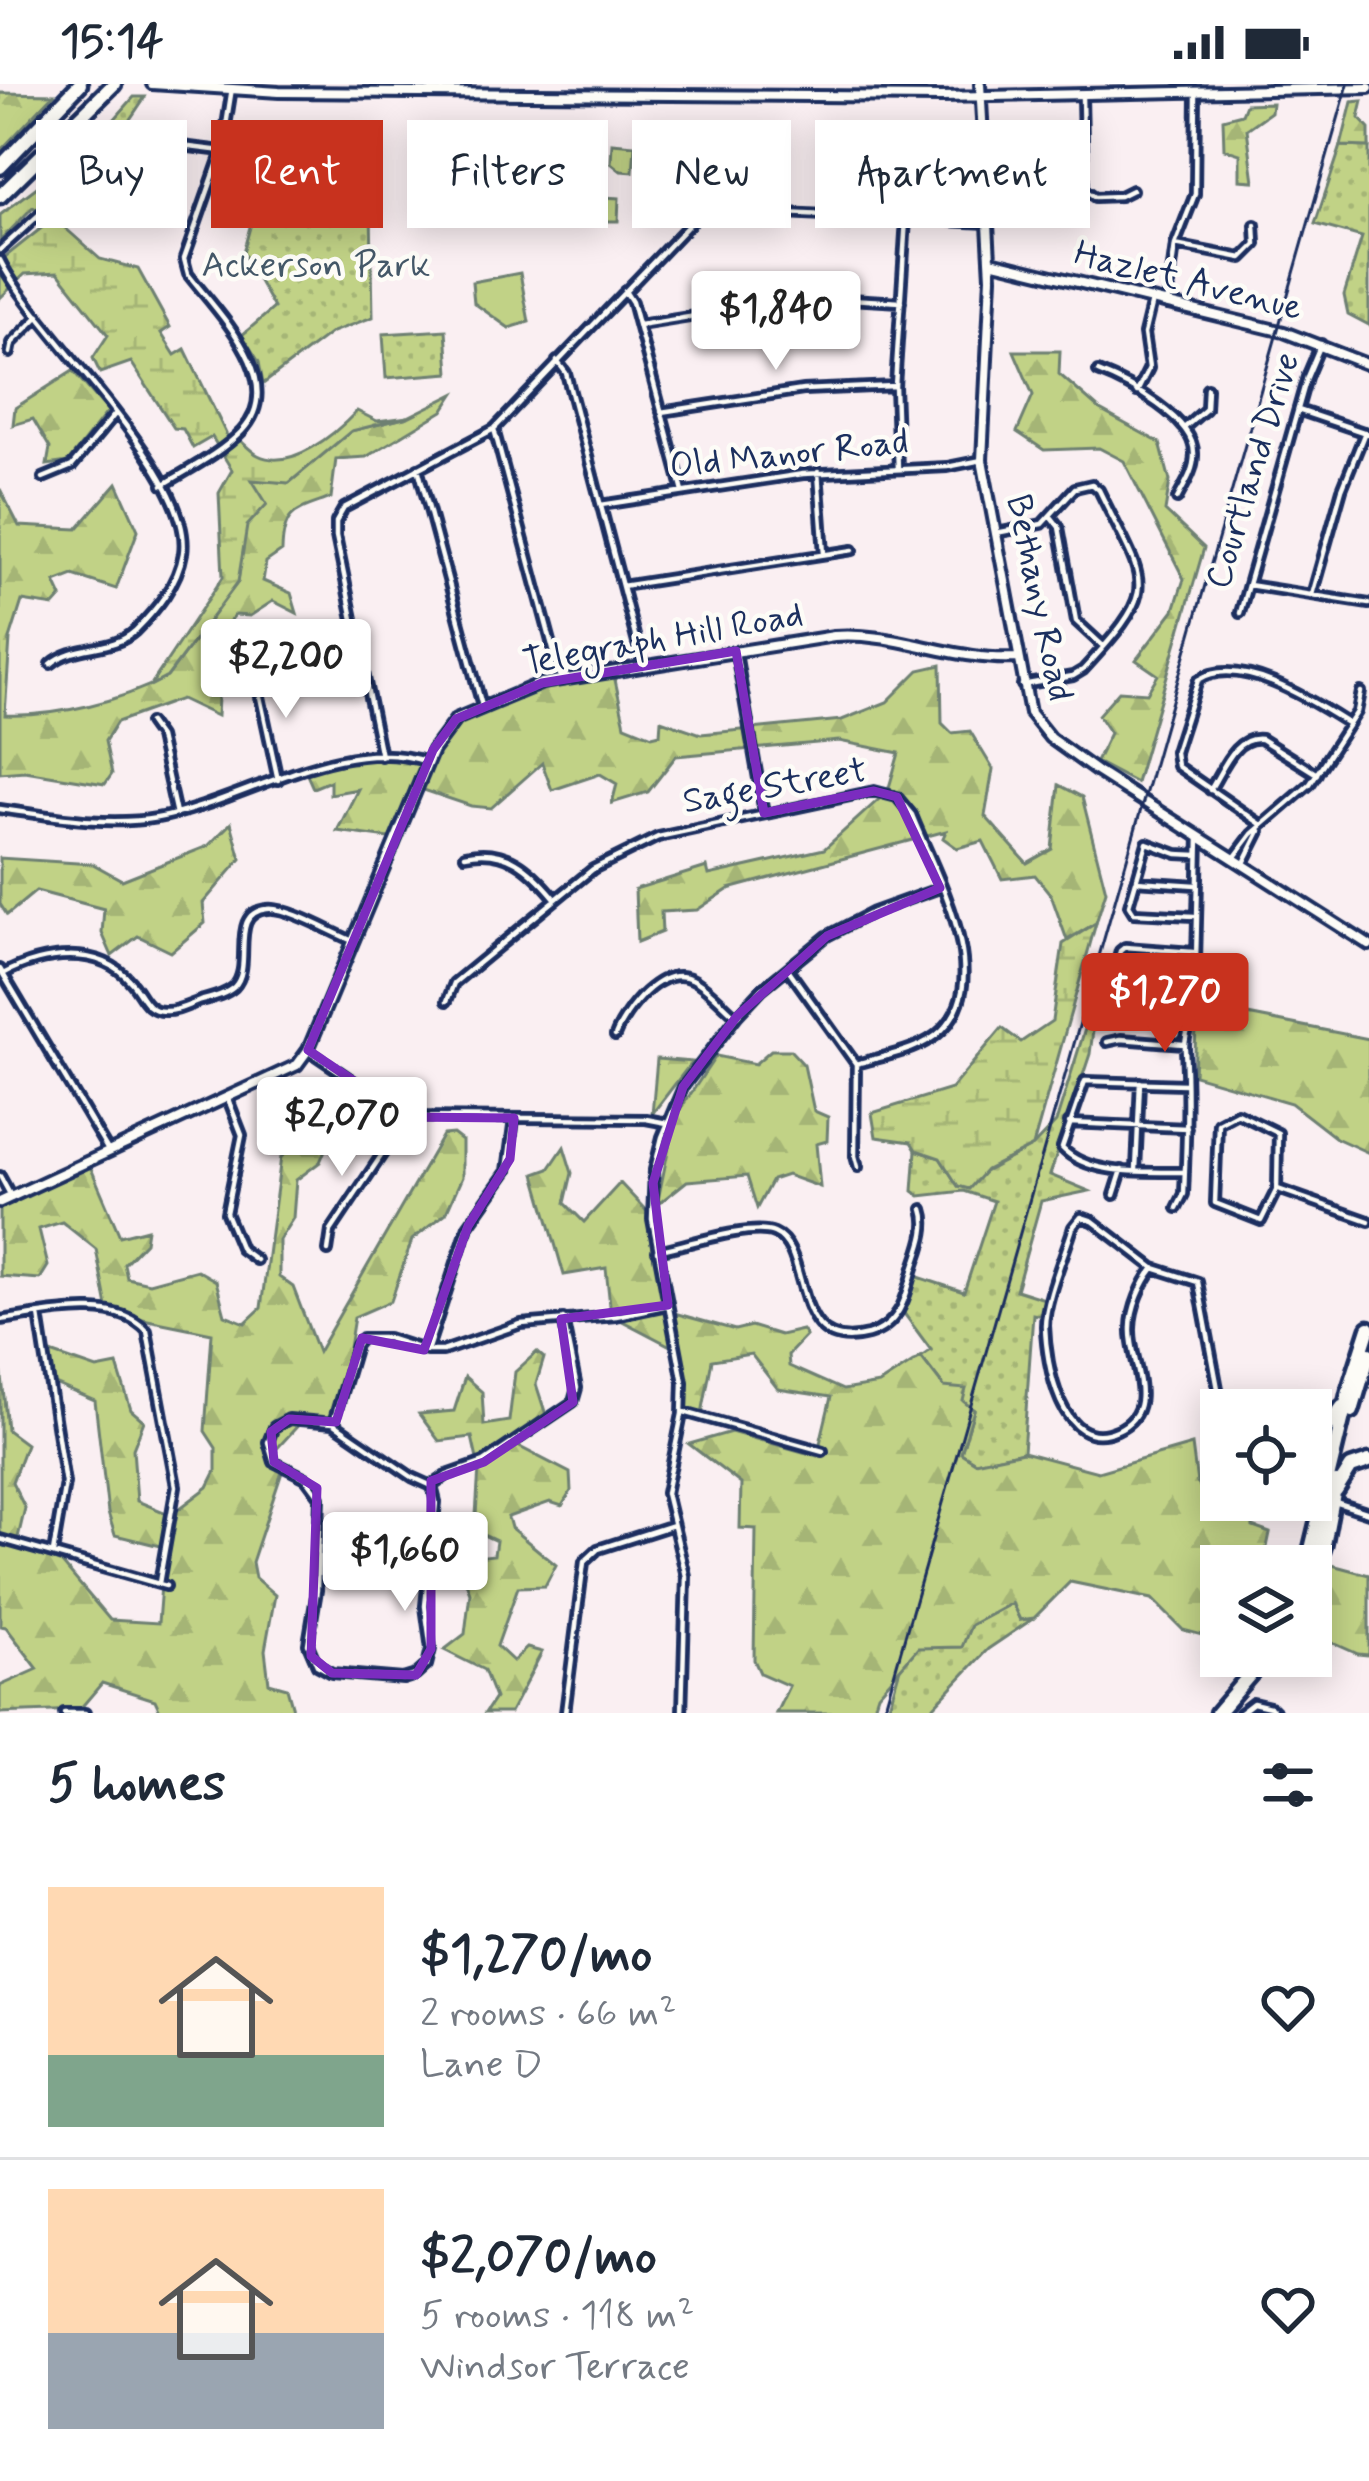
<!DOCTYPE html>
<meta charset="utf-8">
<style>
:root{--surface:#fff;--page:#f2f2f3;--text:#1f2937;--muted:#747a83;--line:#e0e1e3;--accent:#c8321e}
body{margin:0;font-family:Mynerve,sans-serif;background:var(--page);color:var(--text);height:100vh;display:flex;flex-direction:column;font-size:45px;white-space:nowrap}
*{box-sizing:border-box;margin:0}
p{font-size:39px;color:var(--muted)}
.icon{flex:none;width:66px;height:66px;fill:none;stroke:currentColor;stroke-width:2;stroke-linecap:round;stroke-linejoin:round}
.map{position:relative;height:1629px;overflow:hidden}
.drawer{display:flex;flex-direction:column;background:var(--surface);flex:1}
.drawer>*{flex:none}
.top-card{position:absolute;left:36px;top:36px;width:1299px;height:108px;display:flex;gap:24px}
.controls{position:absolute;left:1200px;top:1305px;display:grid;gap:24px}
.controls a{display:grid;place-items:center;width:132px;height:132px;border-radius:0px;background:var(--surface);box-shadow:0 6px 30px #0003;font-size:60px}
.price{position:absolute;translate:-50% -102px;padding:0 27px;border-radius:12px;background:#fff;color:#222;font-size:39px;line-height:78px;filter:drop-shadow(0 3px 6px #0008)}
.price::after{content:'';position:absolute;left:50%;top:72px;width:36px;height:27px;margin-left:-18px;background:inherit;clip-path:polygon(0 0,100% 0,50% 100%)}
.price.on{background:var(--accent);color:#fff}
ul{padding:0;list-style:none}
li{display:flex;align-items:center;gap:36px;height:300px;padding:0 48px}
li+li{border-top:3px solid var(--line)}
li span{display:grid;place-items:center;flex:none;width:336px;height:240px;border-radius:0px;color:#555}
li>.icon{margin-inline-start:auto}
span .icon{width:144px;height:144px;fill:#fffc;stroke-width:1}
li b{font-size:51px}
h2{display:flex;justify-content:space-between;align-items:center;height:144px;padding:0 48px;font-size:51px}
.tag{padding:0 42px;border-radius:0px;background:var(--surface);box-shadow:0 6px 30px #0003;font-size:42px;line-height:108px}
.tag.on{background:var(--accent);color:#fff}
.status{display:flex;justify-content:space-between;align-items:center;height:84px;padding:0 60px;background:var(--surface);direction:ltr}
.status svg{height:33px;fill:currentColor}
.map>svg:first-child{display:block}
.grass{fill:url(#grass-dots);stroke:#6e8072;stroke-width:3}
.forest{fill:url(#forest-firs);stroke:#6e8072;stroke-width:3}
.wetland{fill:url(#wetland-marsh);stroke:#6e8072;stroke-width:3}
.pitch{fill:#c1d286;stroke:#6e8072;stroke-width:3}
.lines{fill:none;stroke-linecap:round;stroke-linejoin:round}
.street-casing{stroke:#1b2f5e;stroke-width:14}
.secondary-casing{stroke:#1b2f5e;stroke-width:16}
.highway-casing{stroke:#1b2f5e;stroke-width:21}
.street{stroke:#fdfcf7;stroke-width:4.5}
.secondary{stroke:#fdfcf7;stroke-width:8}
.highway{stroke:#fdfcf7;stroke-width:12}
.rail{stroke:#1b2f5e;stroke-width:3}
.marked{fill:none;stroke:#7b2cbf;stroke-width:9;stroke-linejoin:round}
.labels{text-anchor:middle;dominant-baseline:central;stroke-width:9;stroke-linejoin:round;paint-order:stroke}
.park-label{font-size:36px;fill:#445868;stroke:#fdfcf7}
.street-label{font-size:36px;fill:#1b2f5e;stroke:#fdfcf7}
</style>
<div class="status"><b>15:14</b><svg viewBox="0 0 49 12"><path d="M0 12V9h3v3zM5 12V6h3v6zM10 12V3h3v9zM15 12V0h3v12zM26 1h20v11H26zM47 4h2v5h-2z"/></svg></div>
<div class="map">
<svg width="1369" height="1629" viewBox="0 0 1369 1629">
<defs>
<pattern id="grass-dots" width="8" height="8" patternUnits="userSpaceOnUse" patternTransform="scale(3)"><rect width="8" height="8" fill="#c1d286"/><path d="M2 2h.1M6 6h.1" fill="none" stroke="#a5b576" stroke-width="1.8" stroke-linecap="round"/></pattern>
<pattern id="forest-firs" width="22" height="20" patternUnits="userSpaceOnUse" patternTransform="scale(3)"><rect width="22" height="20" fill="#c1d286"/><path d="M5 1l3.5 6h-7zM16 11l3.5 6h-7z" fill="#a5b576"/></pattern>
<pattern id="wetland-marsh" width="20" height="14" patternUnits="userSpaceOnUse" patternTransform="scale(3)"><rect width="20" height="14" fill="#c1d286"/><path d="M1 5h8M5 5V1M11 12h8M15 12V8" fill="none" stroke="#a5b576"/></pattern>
</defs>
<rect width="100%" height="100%" fill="#faeff2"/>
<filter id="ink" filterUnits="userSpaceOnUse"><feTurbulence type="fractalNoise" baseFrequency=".00833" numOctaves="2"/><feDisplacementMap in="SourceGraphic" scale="24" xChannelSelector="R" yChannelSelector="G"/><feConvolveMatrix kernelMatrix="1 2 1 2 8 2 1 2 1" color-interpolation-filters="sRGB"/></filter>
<g filter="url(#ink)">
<path class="grass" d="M134,13H145L112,62L40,128L33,123L0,157V131L91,62Z
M1341,62L1369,63V241L1348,230L1344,211L1362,153L1315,140Z
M255,124L371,125L373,233L332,248L263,300L259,278L242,251L274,224L243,169Z
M446,246L449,289L386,294L383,250Z
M1099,900L1090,970L1050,1091L1089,1107L1041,1117L1016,1206L1051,1217L1047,1233L1033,1230L1023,1368L975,1378L961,1369L974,1326L944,1303L921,1273L931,1266L900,1224L912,1191L964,1208L994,1117L964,1107L920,1112L913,1107L916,1066L940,1074L958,1102L1033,1062L1056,1038Z
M1012,1519L1020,1536L1034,1534L988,1565L934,1622L932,1629H887L900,1584L918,1563H961L971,1541Z"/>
<path class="forest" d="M0,9L54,10L0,67Z
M1363,17L1359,34L1369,45V63L1341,62L1352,18Z
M1272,19L1271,28L1247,45L1254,97L1240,96V70L1224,65L1223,35L1242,30L1246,20Z
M1014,267H1060L1059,290L1100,326L1160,359L1170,397L1165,427L1204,464L1136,699L1096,678L1110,649L1098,631L1119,607L1147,609L1158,591L1136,576L1174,526L1184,495L1124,377L1099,364L1044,366L1017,348L1033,311Z
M73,287L108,327L68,378L47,381L50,364L33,335L13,341L15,324Z
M454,310L443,327L366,373L336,375L331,414C296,427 283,426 282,467L266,478L263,497L291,509L297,529L273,517L250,532L235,531L210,559L220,577L217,632L181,615L117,638L105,657L112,690L105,700L25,687L0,689V405L19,442L77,445L117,399L138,446L116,505L73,491L55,498L62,513L54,522L22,517L10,555L5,631C57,633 121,617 167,593L238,498L251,395L289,399L351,347L408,333Z
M941,581L942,639L952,649L970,647L993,685L985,732L1027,779L1052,765L1059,701L1082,713L1106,807L1096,839L1067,856L1051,811L1035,791L1002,795L983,757L957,764L943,754L946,747L729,805L697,826L661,828L662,848L637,858L635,805L707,783L709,791L824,765L888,707L899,669L839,657L676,672L648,708L612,719L617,700L600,690L552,706L542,679L491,724L471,722L418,704L397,755L337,747L358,705L330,710V697L313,704L305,686L366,672L430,676L466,628L553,597L613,587L625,641L652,652L660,650L661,636L701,650L842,636L887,618L919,586Z
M231,739L241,775L203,819L205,839L171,868L138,852L112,872L102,849L104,825L36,807L7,831L0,820V774L93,780L122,796L208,762Z
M1197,921L1369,955V1069L1336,1054L1291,1019L1194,991Z
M771,966H790L804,981L814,1027L828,1033L827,1057L816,1060L820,1103L787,1091L772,1096L757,1124L747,1092L687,1097L657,1121L675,1033L716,972L755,980Z
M657,975L692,978L652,1030Z
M300,1038L332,1049L320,1078L296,1096L293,1134L279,1156V1193L293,1203L318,1268L443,1051L453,1050L462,1057V1093L446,1129L412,1156L391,1217L354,1233L337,1338L303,1336L271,1371L283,1385L252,1478L255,1494L275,1511L265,1566L269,1599L287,1604L294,1629H161L155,1616L102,1599L79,1626L0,1629V1602L38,1585L6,1543L0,1542V1271L7,1346L26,1360L12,1398L25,1424L16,1462L62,1479L110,1536L158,1539L164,1463L115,1451L108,1429L95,1317L50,1298L48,1268L97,1285L117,1281L131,1326L144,1337L133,1365L137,1417L171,1431L208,1403L216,1387V1364L205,1347L212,1249L108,1228L96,1165L62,1138L39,1145L48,1182L40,1195L0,1192V1116L87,1075L120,1152L147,1145L145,1158L124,1180L127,1194L149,1199L197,1186L216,1197L225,1231L245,1239L261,1224L281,1073L293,1064Z
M564,1063L572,1089L565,1119L584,1138L620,1099L654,1135L667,1227L735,1246L751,1242L780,1251L802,1246L806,1252L788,1271L789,1282L843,1306L879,1300L921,1273L944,1303L966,1305L963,1317L974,1326L961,1369L975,1378L1023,1368L1098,1388L1192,1361L1197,1399L1206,1410L1221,1407V1416H1251L1253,1443L1270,1449L1263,1482H1221V1556L1183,1546L1152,1515L1070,1498L1034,1534L1020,1536L1012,1519L971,1541L962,1563L918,1564L878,1610L872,1629H776L789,1602L760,1589L754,1576L756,1445L740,1444L741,1400L689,1360L731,1348L817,1372L831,1313L778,1305L751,1270L712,1276L702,1330L681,1326L676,1265L611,1231L606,1184L564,1191L535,1090L549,1085Z
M537,1268L544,1274L536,1300L548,1337L514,1360L570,1389L571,1407L562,1422L550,1418L508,1433L511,1444L556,1481L545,1502L518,1503L497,1562L513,1577L527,1564L542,1568L510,1629H485L495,1614L484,1586L444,1566L465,1550L470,1509L458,1475L494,1471L496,1457L475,1447L479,1384L472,1353L439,1357L419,1330L454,1327L465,1293L482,1308L484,1341L509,1337L515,1288Z
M1332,1481L1369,1491V1571L1358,1570L1311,1549C1311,1525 1314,1498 1332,1481Z"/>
<path class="wetland" d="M54,134L100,175L138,185L170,243L161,249L175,271L185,265L229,356L236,353C243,358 250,367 258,371C291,388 336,349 357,327L377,337L408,333L351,347L289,399L252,396L267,420L247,442L238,498L167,593L150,602L223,493L219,409L232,386L212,353L193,364L183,345L174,344L131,278L100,289L93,274L108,251L58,188L25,190L0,214V177Z
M1096,839L1033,1062L986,1086L969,1105L958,1102L940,1074L916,1066L911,1058L876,1053L872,1029L951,1005L1002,944L1021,958L1052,937L1063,860Z"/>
<path class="pitch" d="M612,59L635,61L633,88L621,87L611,79Z
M603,113L619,114L618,137H595L594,124Z
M520,189L529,238L509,244L474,219L472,198Z"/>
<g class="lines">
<g class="street-casing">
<path id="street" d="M1082,12L1084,105L1095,113L1120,112L1132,106
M1175,161L1242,174L1256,160L1255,141
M0,166L118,59L141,57L222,67
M0,176C35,248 195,390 183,469C178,500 156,526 135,547C111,569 76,559 51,580
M625,207L632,218L683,408
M1167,221L1175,161L1195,110L1196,9
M639,241L815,213L901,218
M10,269L12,259L39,232
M557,277L566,289L643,582
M1098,288C1127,299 1196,335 1194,371C1194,388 1184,401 1177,415
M1137,308L1149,284L1144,250L1152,217
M1298,326L1369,350
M661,328L803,306L895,302
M1184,344L1206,325L1207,304
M494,345L561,595
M418,384L482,622
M898,385L895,302L906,135
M818,388L824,470
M43,394L72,382L116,329
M163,401C189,385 221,369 242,347C289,297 217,228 188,190L184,175L222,67L232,4
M601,421L803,390L947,383L982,376
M1052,434L1059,443L1076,537L1103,562
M996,449L1042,440L1075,404L1092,400L1099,406C1147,505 1162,500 1083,586L1073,592L1022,601
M1248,501L1369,520
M622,502L853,466
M1312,511L1342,405L1365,348
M1240,529L1307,293L1321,260
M736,569L764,729
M260,572L256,594L278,696
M149,639L159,653L176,730
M381,672L336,452V438L344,424L494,345L704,125L988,139
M1210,706C1223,686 1234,652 1261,655L1317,690
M0,725C52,732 105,743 157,734C242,719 342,648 427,678
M1262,741L1177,682L1175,668L1198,596C1239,569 1314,618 1349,640
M465,771C506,762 530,784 555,814
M1234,774L1252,750L1310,700L1357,628L1361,608
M1244,779L1260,747
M1137,794L1147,759L1177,770L1198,771
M1194,832L1134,829L1129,821L1136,797L1196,801
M0,885L109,1068
M788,885L856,980L855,1072L858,1083
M3,890C42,869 99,860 131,898C142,910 145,927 164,927C176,928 189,921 200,917C211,914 225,911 234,903C255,882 227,829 267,825C286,822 333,849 353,857
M1191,906L1166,913L1125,907C1113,895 1116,881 1120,867L1125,863L1193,868
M447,917L454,899L593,785L658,753L874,707L897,713L912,731C935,790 996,893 942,946C921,967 883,972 856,980
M615,952C625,927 660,880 692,895C707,902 723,921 736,932
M1107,958L1121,955L1184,960
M309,967L407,1033L646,1035L667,1039
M228,1015L242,1051L226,1129L241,1165L256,1176
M1237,1029L1278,1049L1277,1105L1261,1137L1215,1119L1218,1039Z
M1069,1039L1187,1044
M1136,1086L1140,998
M1185,1088C1148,1087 1089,1093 1062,1064L1085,997L1185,1000
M0,1092L12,1114
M1278,1105L1369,1137
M1114,1111L1122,1086
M1177,1124L1184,1110C1186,1061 1188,1013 1185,965C1184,950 1193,934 1195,918L1199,752
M328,1167L331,1147L407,1033
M657,1167C683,1162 751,1139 774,1149C814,1166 787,1272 868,1251C899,1242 906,1214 913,1187C919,1167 930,1145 923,1125
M1154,1184C1142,1199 1131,1225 1131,1244C1129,1278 1162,1326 1117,1346C1061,1371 1046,1279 1045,1242C1045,1216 1065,1170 1073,1143L1081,1133L1093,1137L1154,1184L1198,1198L1222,1326
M39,1231L65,1399L53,1469
M0,1236C42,1231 115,1211 147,1247L176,1402L159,1499
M427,1267L468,1142L507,1087L514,1035
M684,1328L823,1367
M289,1335L333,1339L412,1393L432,1402L436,1418L425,1522L431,1565L427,1581L416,1591L403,1595L332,1589L317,1581L308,1560L317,1506L320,1413L306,1394L274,1378L268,1358L274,1343Z
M333,1339L356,1261L362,1254H387L427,1267H443L521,1240L616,1232L668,1221
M432,1402L447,1391L484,1378L573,1318L577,1304L563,1235
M1335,1418L1369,1429
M0,1455L166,1502
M64,1629H85
M565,1629L584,1478L598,1465L673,1441
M682,1629L686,1492L666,1409L682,1330L683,1298L652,1135L654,1086L662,1053L683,1003L737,932L762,905L827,852L873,828L940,804
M1240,1629L1253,1619L1270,1623L1276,1629"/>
</g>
<g class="secondary-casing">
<path id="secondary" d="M152,0L279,8L942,13L1369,4
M980,0L991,193L982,376L1030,629L1050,654L1096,687L1369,861
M991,177L1284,248L1369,281
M0,1118L297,981L308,966L433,666L456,635L542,599L834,552C895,547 955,578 1017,574"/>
</g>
<g class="highway-casing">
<path id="highway" d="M0,83L80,0
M0,112L114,0
M1352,1327L1369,1270
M1311,1357L1326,1345L1342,1323
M1336,1407L1351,1383L1369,1377
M1307,1482L1350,1303L1369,1244
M1311,1499L1324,1461L1336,1399
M1217,1629L1266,1572"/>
</g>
<use href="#street" class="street"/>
<use href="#secondary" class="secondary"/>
<use href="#highway" class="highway"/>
<path class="rail" d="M883,1629L1348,0"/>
</g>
</g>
<path class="marked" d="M736,567L764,729L874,707L897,713L940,804L827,852L737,932L683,1003L653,1099L668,1221L561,1235L573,1318L484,1378L431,1397V1565L416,1591L332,1589L311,1572L317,1404L274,1378L271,1348L289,1335L336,1338L362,1254L424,1266L468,1142L510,1075L514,1034L407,1033L308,966L433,666L456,635L542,599Z"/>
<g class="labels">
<g class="park-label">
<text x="316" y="182">Ackerson Park</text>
</g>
<g class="street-label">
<text transform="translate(1188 198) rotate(14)">Hazlet Avenue</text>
<text transform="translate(789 371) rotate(-6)">Old Manor Road</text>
<text transform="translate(1254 387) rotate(-73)">Courtland Drive</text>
<text transform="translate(1038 514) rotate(78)">Bethany Road</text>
<text transform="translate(663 556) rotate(-10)">Telegraph Hill Road</text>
<text transform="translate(775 703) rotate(-10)">Sage Street</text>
</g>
</g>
</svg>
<div class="controls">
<a><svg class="icon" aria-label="locate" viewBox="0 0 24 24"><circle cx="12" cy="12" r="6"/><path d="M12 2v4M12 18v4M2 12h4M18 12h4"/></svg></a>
<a><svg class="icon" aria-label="layers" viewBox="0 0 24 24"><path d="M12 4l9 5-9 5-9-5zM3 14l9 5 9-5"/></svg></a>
</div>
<b class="price" style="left:776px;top:289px">$1,840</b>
<b class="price" style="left:286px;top:637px">$2,200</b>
<b class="price on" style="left:1165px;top:971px">$1,270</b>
<b class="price" style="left:342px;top:1095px">$2,070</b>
<b class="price" style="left:405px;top:1530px">$1,660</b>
<div class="top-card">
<a class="tag">Buy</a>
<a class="tag on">Rent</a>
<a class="tag">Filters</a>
<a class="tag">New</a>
<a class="tag">Apartment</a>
</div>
</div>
<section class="drawer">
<h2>5 homes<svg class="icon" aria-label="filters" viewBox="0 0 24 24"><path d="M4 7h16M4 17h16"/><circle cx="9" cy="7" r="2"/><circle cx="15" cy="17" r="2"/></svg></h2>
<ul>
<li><span style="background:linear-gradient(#ffd9b3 70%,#7fa58c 0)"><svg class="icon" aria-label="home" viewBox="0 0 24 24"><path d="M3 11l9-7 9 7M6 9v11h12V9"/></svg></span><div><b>$1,270/mo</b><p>2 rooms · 66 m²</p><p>Lane D</p></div><svg class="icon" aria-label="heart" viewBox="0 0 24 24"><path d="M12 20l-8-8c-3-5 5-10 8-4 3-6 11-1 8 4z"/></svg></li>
<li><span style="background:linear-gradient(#ffd9b3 60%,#9aa5b1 0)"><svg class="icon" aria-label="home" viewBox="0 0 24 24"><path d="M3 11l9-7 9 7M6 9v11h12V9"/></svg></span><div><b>$2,070/mo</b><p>5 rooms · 118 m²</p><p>Windsor Terrace</p></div><svg class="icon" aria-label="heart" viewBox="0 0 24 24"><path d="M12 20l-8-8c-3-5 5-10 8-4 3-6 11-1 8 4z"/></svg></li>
</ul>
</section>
